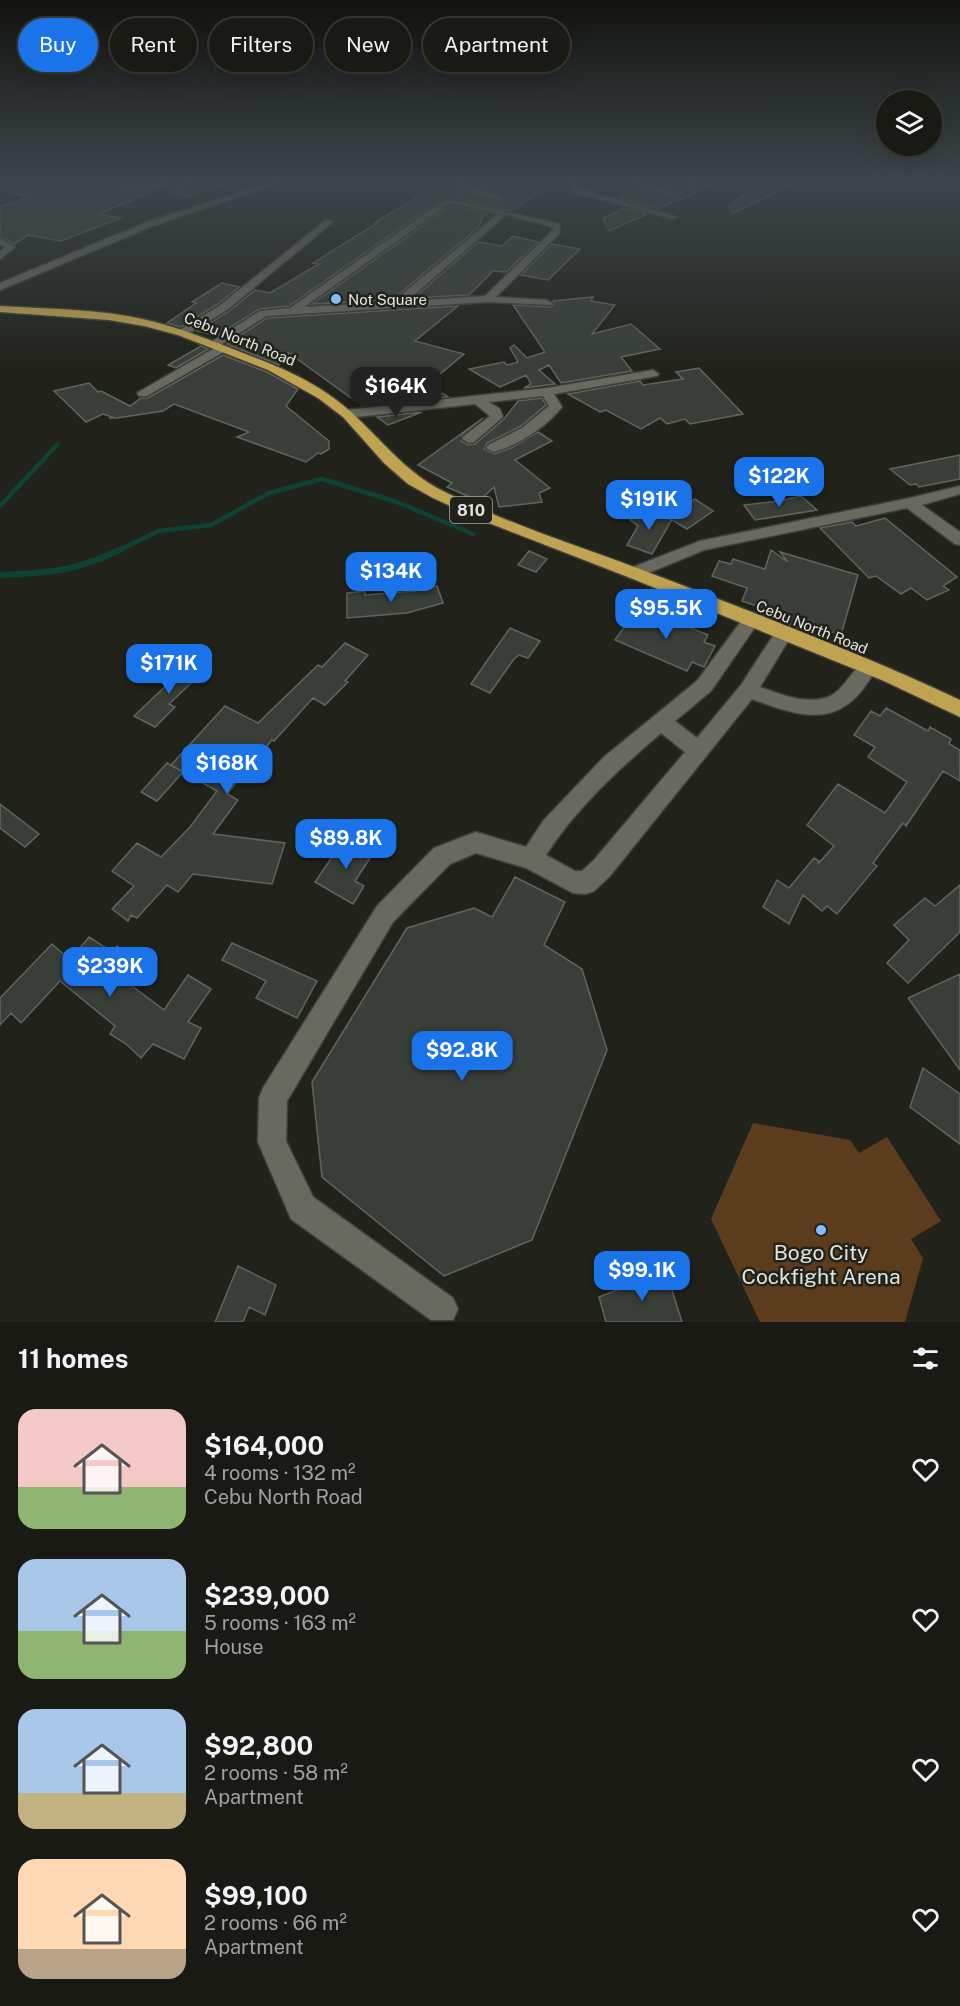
<!DOCTYPE html>
<meta charset="utf-8">
<style>
:root{--surface:#191a14;--page:#22231d;--text:#f1f3f6;--muted:#9fa1a0;--line:#373834;--accent:#1a73e8}
body{margin:0;font-family:"Public Sans",sans-serif;background:var(--page);color:var(--text);height:100vh;display:flex;flex-direction:column;font-size:22px;white-space:nowrap}
*{box-sizing:border-box;margin:0}
p{font-size:20px;color:var(--muted)}
.icon{flex:none;width:33px;height:33px;fill:none;stroke:currentColor;stroke-width:2;stroke-linecap:round;stroke-linejoin:round}
.map{position:relative;height:1322px;overflow:hidden}
.panel{display:flex;flex-direction:column;background:var(--surface);flex:1}
.panel>*{flex:none}
.hud{position:absolute;left:18px;top:18px;width:600px;height:54px;display:flex;gap:12px}
.buttons{position:absolute;left:876px;top:90px;display:grid;gap:12px}
.buttons a{display:grid;place-items:center;width:66px;height:66px;border-radius:50%;background:var(--surface);box-shadow:0 6px 24px #0002,0 0 0 2px var(--line);font-size:30px}
.price{position:absolute;translate:-50% -51px;padding:0 14px;border-radius:12px;background:var(--accent);color:#fff;font-size:20px;line-height:39px;filter:drop-shadow(0 2px 3px #0008)}
.price::after{content:'';position:absolute;left:50%;top:36px;width:18px;height:14px;margin-left:-9px;background:inherit;clip-path:polygon(0 0,100% 0,50% 100%)}
.price.active{background:#222;color:#fff}
ul{padding:0;list-style:none}
li{display:flex;align-items:center;gap:18px;height:150px;padding:0 18px}
li span{display:grid;place-items:center;flex:none;width:168px;height:120px;border-radius:18px;color:#555}
li>.icon{margin-inline-start:auto}
span .icon{width:72px;height:72px;fill:#fffc;stroke-width:1}
li b{font-size:26px}
h2{display:flex;justify-content:space-between;align-items:center;height:72px;padding:0 18px;font-size:26px}
.tag{padding:0 21px;border-radius:27px;background:var(--surface);box-shadow:0 6px 24px #0002,0 0 0 2px var(--line);font-size:21px;line-height:54px}
.tag.active{background:var(--accent);color:#fff}
.map>svg:first-child{display:block}
.green{fill:#5b3c1d}
.lines{fill:none;stroke-linecap:round;stroke-linejoin:round}
.stream-far1{stroke:#0d4234;stroke-width:4.5}
.stream{stroke:#0d4234;stroke-width:6}
.building{fill:#393f38;stroke:#5e655e;stroke-width:1.5}
.minor-casing{stroke:#3f403a;stroke-width:3}
.highway-casing{stroke:#3f403a;stroke-width:3}
.minor{fill:#686a60;fill-rule:evenodd}
.highway{fill:#c0a351;fill-rule:evenodd}
.poi-dot{fill:#83bcfb;stroke:#21231b;stroke-width:2}
.labels{text-anchor:middle;dominant-baseline:central;stroke-width:5;stroke-linejoin:round;paint-order:stroke}
.far-poi-label{font-size:15px;fill:#e3e4df;stroke:#21231b;text-anchor:start}
.far-street-label{font-size:15px;fill:#e3e4df;stroke:#21231b}
.shield{fill:#21231b;stroke:#a9aaa4;stroke-width:1.5}
.shield-label{font-size:16px;font-weight:bold;fill:#e3e4df}
.near-poi-label{font-size:21px;fill:#e3e4df;stroke:#21231b}
</style>
<div class="map">
<svg width="960" height="1322" viewBox="0 0 960 1322">
<rect width="100%" height="100%" fill="#21231b"/>
<path class="green" d="M753,1123L850,1140L859,1153L887,1137L941,1221L911,1239L923,1258L905,1322H760L711,1219Z"/>
<g class="lines">
<path class="stream-far1" d="M0,506L57,445
M119,550L159,531L211,525L269,493L322,479L397,502L473,534"/>
<path class="stream" d="M0,575C50,573 76,571 122,549"/>
</g>
<path class="building" d="M44,180H121L115,185L151,192L99,214L121,218L61,241L28,235L14,244L0,236V207L30,197L7,192Z
M178,180H186L176,184L181,189L205,180H225L226,184L185,197L162,188Z
M468,180H540L534,186L545,188L512,211L457,198L442,199L289,306L259,309L217,336L197,331L228,312L255,290L270,293L319,264L313,263L377,223H374L441,183L452,181L463,189L485,199L498,202L505,200L504,197Z
M645,180H688L685,187L693,190L700,180H725L658,209L618,197L635,186L671,198L681,195L680,192Z
M764,180H803L733,213L729,206Z
M456,206L487,214L482,217L479,227L392,300L312,304L449,207Z
M624,208L647,214L609,231L603,218Z
M513,236L538,242L506,272L493,271L469,295L414,298L478,242L502,246Z
M552,244L580,249L548,280L521,275Z
M222,283L239,287L218,304L181,327L167,323L196,303L192,302Z
M593,297L591,301L615,305L592,334L631,324L660,349L621,357L632,371L561,383L549,365L539,370L555,384L524,388L531,384L526,375L500,387L469,369L504,362L507,365L518,362L510,348L514,345L527,358L545,352L513,305L551,307L554,304L553,301Z
M458,306L415,341L464,354L428,384L448,397L362,406L289,353L279,365L227,344L267,318Z
M201,346L208,349L176,368L168,365Z
M223,355L267,372L298,389L286,406L329,441V449L321,454L318,453L306,462L237,437L249,432L174,404L163,411L117,418H109L112,417L103,414L86,422L54,391L89,383L98,392L101,391L130,406L141,398H148Z
M699,368L743,414L690,424L685,419L667,424L660,418L641,429L606,410L600,412L568,394L640,381L643,385L683,379L676,372Z
M542,398L546,405L521,426L487,443L484,449L494,454L513,447L538,432L552,441L515,460L550,488L539,493L542,502L499,507L494,487L479,501L447,487L452,483L418,465L483,418L463,434L461,441L468,445L475,444L504,419L518,401Z
M422,412L388,425L377,417Z
M960,455V479L919,487L916,484L910,485L890,469Z
M801,496L817,510L755,520L744,505L779,501Z
M695,499L713,511L687,529L664,515Z
M653,509L671,521L652,554L627,545L638,526L630,520Z
M885,518L957,577L943,586L949,590L927,600L911,588L901,594L876,576L869,578L820,528L852,522L856,526Z
M771,550L788,562L780,552L858,575L841,635L814,626L812,633L787,623L789,617L742,601L747,588L712,576L719,561L731,564L733,559L765,569Z
M529,551L547,559L536,572L518,565Z
M437,586L443,603L407,613L347,618V593L365,591V595L415,591Z
M638,607L708,635L704,642L715,646L704,667L692,662L687,671L615,640Z
M510,628L540,641L528,658L519,655L514,659L490,693L471,684Z
M345,643L368,655L345,681L348,682L325,705L313,698L274,741L272,740L227,794L238,800L213,834L285,843L272,884L193,874L178,892L167,885L137,918L131,915L128,921L112,909L134,886L112,871L137,843L161,857L190,827L217,791L171,765L225,706L258,723L318,665L322,667Z
M186,661L204,671L169,704L175,707L155,727L134,716L174,678L170,675Z
M886,708L928,731L930,727L951,739L949,744L960,750V781L943,771L906,826L903,823L873,863L877,866L837,914L827,906L822,911L803,895L789,924L763,907L777,880L789,888L814,858L819,861L818,864L834,846L807,825L838,784L885,813L907,782L868,757L875,747L854,735L871,711L880,716Z
M167,763L183,772L157,801L141,792Z
M0,804L39,834L25,847L0,828Z
M346,837L374,852L355,881L364,886L353,904L315,882Z
M515,877L565,902L544,945L582,969L607,1050L532,1240L444,1276L322,1177L312,1082L407,928L474,908L492,917Z
M960,885V932L908,983L887,963L909,940L894,925L925,898L935,906Z
M89,937L112,952L117,946L135,960L120,977L164,1010L188,975L211,989L188,1022L201,1028L184,1059L153,1044L141,1058L126,1044L110,1034L115,1026L60,981L21,1023L11,1013L0,1025V998L52,944L70,960Z
M232,943L317,981L297,1018L256,998L266,981L222,960Z
M960,974V1070L908,998Z
M923,1068L960,1094V1144L910,1107Z
M238,1266L276,1285L265,1315L249,1307L243,1322H215Z
M666,1271L682,1322H606L599,1297Z"/>
<g class="lines">
<g class="minor-casing">
<path id="minor" d="M166,180H176L152,190L117,184L121,182L151,186Z
M192,180H203L182,187L178,185Z
M276,180H287L153,226L0,290V283L147,222Z
M454,180H463L503,199C493,204 463,188 454,180Z
M571,180H579L576,185L579,188L677,217L673,219L573,192L568,186Z
M623,180H634L679,194L672,196Z
M690,180H698L694,188L687,186Z
M456,200L560,224V233L496,297L547,300L552,303L551,305L488,302L266,316L219,346H227V350L147,396H139L137,393L218,346H210L208,344L260,311L290,308L443,201ZM456,204L498,214L393,302L304,307L448,205ZM506,215L553,227V230L485,296L407,301Z
M326,220L333,222L227,310L186,335H178V331L219,306Z
M0,238L15,247L0,259V251L5,247L0,245Z
M653,370L659,374L657,376L554,394L562,407C546,427 518,446 493,452L486,448L488,445L522,428L549,406L543,396L489,402L500,409L503,417L474,442L469,443L462,439L464,436L490,416L475,404L347,418L341,414L347,410L547,388Z
M960,486V494L922,505L960,532V545L955,544L907,508L704,550L634,579L628,577L626,573L628,569L700,541L910,498Z
M751,614L757,616L760,620L711,691L675,721L697,738L741,685L778,628L784,626L790,628L793,633L760,687C780,694 803,704 825,698C847,693 855,656 874,662L877,667C844,729 809,720 752,699L610,876L594,891L586,894L573,893L526,868L476,853L450,864L393,922L287,1101L286,1141L313,1197L453,1298L458,1309L453,1320H431L291,1219L258,1142L259,1098L263,1088L377,906L434,848L476,832L526,847L543,821L604,757L697,681L745,616ZM661,733L685,752L594,860L582,871H575L546,855C576,808 619,769 661,733Z"/>
</g>
<g class="highway-casing">
<path id="highway" d="M0,306C49,309 100,309 147,320C180,328 211,340 243,353C272,364 302,376 328,394C371,423 397,469 445,492C506,523 572,544 637,568C745,609 855,651 960,700V717L884,681L628,577L481,520L433,498L408,484L384,463L343,417L318,398L268,370L178,335L144,326L109,320L0,312Z"/>
</g>
<use href="#minor" class="minor"/>
<use href="#highway" class="highway"/>
</g>
<linearGradient id="sky" x2="0" y2="1"><stop stop-color="#12130f"/><stop offset="0.49" stop-color="#3d454a"/><stop offset="1" stop-color="#3d454a" stop-opacity="0"/></linearGradient>
<rect width="960" height="365" fill="url(#sky)"/>
<g class="poi-dot">
<circle cx="336" cy="299" r="6"/>
<circle cx="821" cy="1230" r="6"/>
</g>
<g class="labels">
<g class="far-poi-label">
<text x="348" y="299">Not Square</text>
</g>
<g class="far-street-label">
<text transform="translate(240 339) rotate(22)">Cebu North Road</text>
<text transform="translate(812 627) rotate(22)">Cebu North Road</text>
</g>
<rect class="shield" x="450" y="497" width="42" height="26" rx="4.5"/>
<g class="shield-label">
<text x="471" y="510">810</text>
</g>
<g class="near-poi-label">
<text x="821" y="1252">Bogo City<tspan x="821" dy="24">Cockfight Arena</tspan></text>
</g>
</g>
</svg>
<div class="buttons">
<a><svg class="icon" aria-label="layers" viewBox="0 0 24 24"><path d="M12 4l9 5-9 5-9-5zM3 14l9 5 9-5"/></svg></a>
</div>
<b class="price active" style="left:396px;top:418px">$164K</b>
<b class="price" style="left:779px;top:508px">$122K</b>
<b class="price" style="left:649px;top:531px">$191K</b>
<b class="price" style="left:391px;top:603px">$134K</b>
<b class="price" style="left:666px;top:640px">$95.5K</b>
<b class="price" style="left:169px;top:695px">$171K</b>
<b class="price" style="left:227px;top:795px">$168K</b>
<b class="price" style="left:346px;top:870px">$89.8K</b>
<b class="price" style="left:110px;top:998px">$239K</b>
<b class="price" style="left:462px;top:1082px">$92.8K</b>
<b class="price" style="left:642px;top:1302px">$99.1K</b>
<div class="hud">
<a class="tag active">Buy</a>
<a class="tag">Rent</a>
<a class="tag">Filters</a>
<a class="tag">New</a>
<a class="tag">Apartment</a>
</div>
</div>
<section class="panel">
<h2>11 homes<svg class="icon" aria-label="filters" viewBox="0 0 24 24"><path d="M4 7h16M4 17h16"/><circle cx="9" cy="7" r="2"/><circle cx="15" cy="17" r="2"/></svg></h2>
<ul>
<li><span style="background:linear-gradient(#f6c9c9 65%,#8fb573 0)"><svg class="icon" aria-label="home" viewBox="0 0 24 24"><path d="M3 11l9-7 9 7M6 9v11h12V9"/></svg></span><div><b>$164,000</b><p>4 rooms · 132 m²</p><p>Cebu North Road</p></div><svg class="icon" aria-label="heart" viewBox="0 0 24 24"><path d="M12 20l-8-8c-3-5 5-10 8-4 3-6 11-1 8 4z"/></svg></li>
<li><span style="background:linear-gradient(#a9c7e8 60%,#8fb573 0)"><svg class="icon" aria-label="home" viewBox="0 0 24 24"><path d="M3 11l9-7 9 7M6 9v11h12V9"/></svg></span><div><b>$239,000</b><p>5 rooms · 163 m²</p><p>House</p></div><svg class="icon" aria-label="heart" viewBox="0 0 24 24"><path d="M12 20l-8-8c-3-5 5-10 8-4 3-6 11-1 8 4z"/></svg></li>
<li><span style="background:linear-gradient(#a9c7e8 70%,#c2b280 0)"><svg class="icon" aria-label="home" viewBox="0 0 24 24"><path d="M3 11l9-7 9 7M6 9v11h12V9"/></svg></span><div><b>$92,800</b><p>2 rooms · 58 m²</p><p>Apartment</p></div><svg class="icon" aria-label="heart" viewBox="0 0 24 24"><path d="M12 20l-8-8c-3-5 5-10 8-4 3-6 11-1 8 4z"/></svg></li>
<li><span style="background:linear-gradient(#ffd9b3 75%,#b9a48a 0)"><svg class="icon" aria-label="home" viewBox="0 0 24 24"><path d="M3 11l9-7 9 7M6 9v11h12V9"/></svg></span><div><b>$99,100</b><p>2 rooms · 66 m²</p><p>Apartment</p></div><svg class="icon" aria-label="heart" viewBox="0 0 24 24"><path d="M12 20l-8-8c-3-5 5-10 8-4 3-6 11-1 8 4z"/></svg></li>
</ul>
</section>
